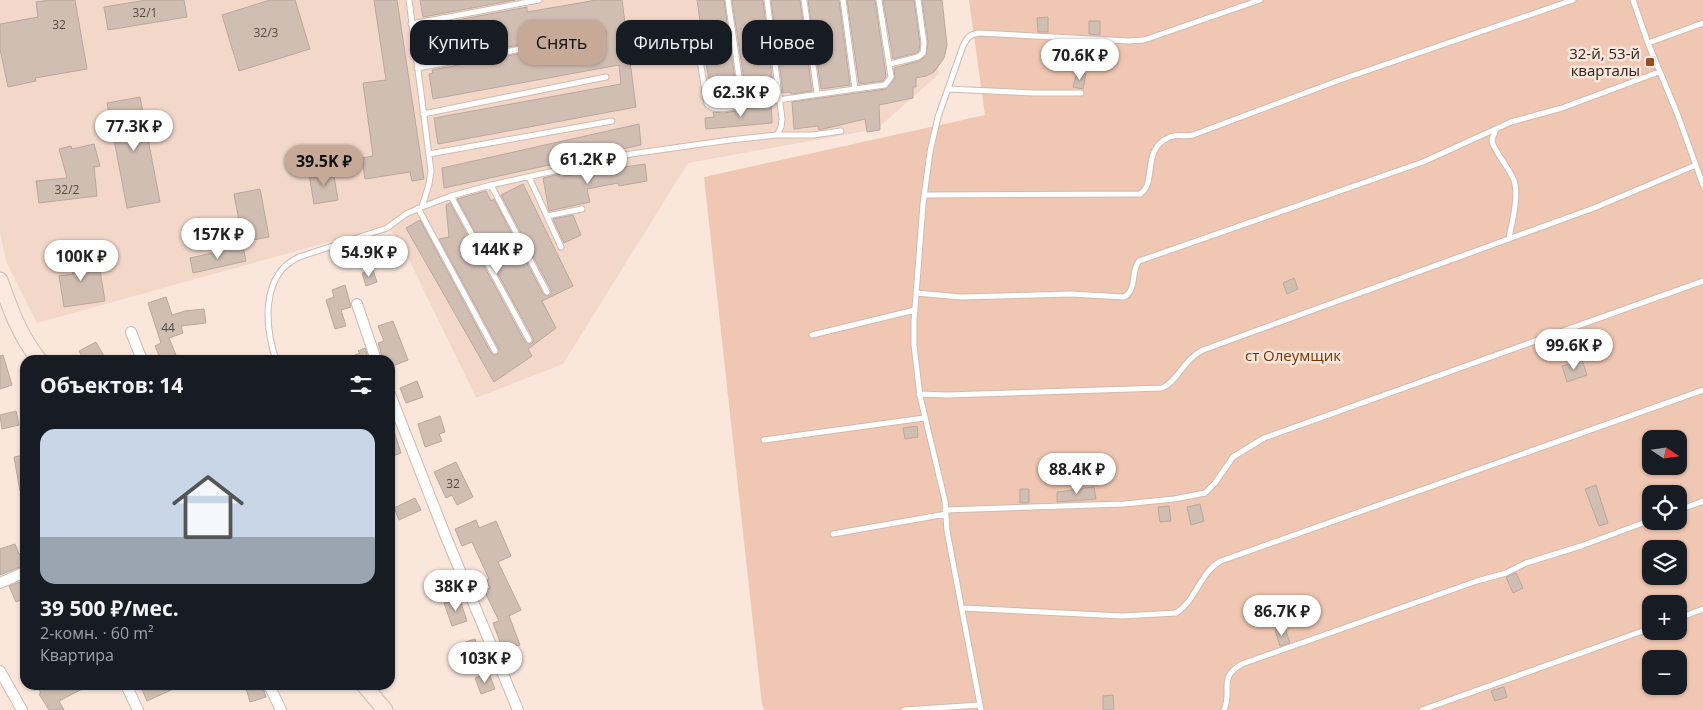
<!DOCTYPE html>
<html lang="ru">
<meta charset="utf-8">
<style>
:root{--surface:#171b24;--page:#242831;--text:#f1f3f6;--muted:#9ea1a6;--line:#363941;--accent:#c7a998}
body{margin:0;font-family:"Open Sans",sans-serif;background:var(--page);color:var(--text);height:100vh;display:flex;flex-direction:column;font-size:19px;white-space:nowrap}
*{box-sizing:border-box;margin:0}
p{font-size:16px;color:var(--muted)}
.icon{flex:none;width:28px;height:28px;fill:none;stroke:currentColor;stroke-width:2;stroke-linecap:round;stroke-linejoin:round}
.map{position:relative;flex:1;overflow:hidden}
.panel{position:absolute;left:20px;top:355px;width:375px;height:335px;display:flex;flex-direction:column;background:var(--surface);border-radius:15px;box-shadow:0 1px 4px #0004}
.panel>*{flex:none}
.guide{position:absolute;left:410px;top:20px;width:475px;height:45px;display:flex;gap:10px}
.needle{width:32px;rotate:103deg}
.fabs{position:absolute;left:1642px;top:430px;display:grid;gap:10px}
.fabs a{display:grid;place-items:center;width:45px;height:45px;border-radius:10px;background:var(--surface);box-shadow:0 1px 4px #0004;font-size:25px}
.price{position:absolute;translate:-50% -42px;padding:0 11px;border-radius:18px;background:#fff;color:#222;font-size:16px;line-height:32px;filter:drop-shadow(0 1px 2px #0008)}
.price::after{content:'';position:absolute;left:50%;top:30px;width:15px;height:11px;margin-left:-8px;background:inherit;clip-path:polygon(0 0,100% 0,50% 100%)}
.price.active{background:var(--accent);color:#111}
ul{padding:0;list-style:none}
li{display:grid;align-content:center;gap:10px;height:265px;padding:0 20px}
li+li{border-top:1px solid var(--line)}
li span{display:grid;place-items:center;height:155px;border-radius:15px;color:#555}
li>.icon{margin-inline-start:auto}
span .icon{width:90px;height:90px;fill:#fffc;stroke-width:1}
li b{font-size:21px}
h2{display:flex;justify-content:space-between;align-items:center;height:60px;padding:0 20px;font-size:21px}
.chip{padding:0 18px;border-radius:15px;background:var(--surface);box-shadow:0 1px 4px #0004;font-size:18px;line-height:45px}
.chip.active{background:var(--accent);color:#111}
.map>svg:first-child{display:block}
.built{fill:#f3d8ca}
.green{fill:#f0c7b2;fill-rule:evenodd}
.building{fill:#d1beb3;stroke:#baa79d}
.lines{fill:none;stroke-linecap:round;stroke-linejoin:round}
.service-casing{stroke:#cfbbb1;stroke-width:7}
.minor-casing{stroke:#cfbbb1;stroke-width:12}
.secondary-casing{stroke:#cfbbb1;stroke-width:17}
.service{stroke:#fff;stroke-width:5}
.minor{stroke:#fff;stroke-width:10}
.secondary{stroke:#fbe8de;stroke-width:15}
.poi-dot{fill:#934e24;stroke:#fae6db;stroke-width:2}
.labels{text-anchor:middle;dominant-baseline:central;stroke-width:5;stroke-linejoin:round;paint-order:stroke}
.number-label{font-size:12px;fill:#534943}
.poi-label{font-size:15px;fill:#29221e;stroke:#fae6db;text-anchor:end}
.park-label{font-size:15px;fill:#763300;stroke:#fae6db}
</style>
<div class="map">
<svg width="1703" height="710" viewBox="0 0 1703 710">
<rect width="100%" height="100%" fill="#fae6db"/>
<path class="built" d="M0,0H930L939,74L877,129L688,163L563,364L476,398L401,243L387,226L37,323L7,264L0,233Z"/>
<path class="green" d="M969,0H1703V710H764L762,705L704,177L985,115ZM1651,439H1679V466H1651ZM1651,494H1679V521H1651ZM1651,549H1679V576H1651ZM1651,604H1679V631H1651ZM1651,659H1679V686H1651Z"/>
<path class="building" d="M50,0H75L87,69L35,78L36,81L8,87L0,49V24L38,17L36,2Z
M146,0H184L187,17L108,30L104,7Z
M270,0H295L310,49L239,71L222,15Z
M374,0H397L424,179L412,181L410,172L365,179L362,158L373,156L363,83L386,80Z
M420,0H515L423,17Z
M597,0H622L636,107L438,144L434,118L621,84L619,65L433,99L429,74L433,73L432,70L604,38L607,34L606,31L602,30L431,61L425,26L527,7V12Z
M697,0H724L738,102L719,104L712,102Z
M732,0H763L774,94L770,95V97L747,100Z
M771,0H800L812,91L791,94L790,92L783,93Z
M808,0H839L850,85L821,89Z
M847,0H875L886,76L883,81L859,84Z
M883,0H914L920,43L919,51L916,53L893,59Z
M922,0H942L947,45L944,58L934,72L926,76L916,78V87H913V98L879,105L880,130L867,132L865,119L819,130L818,126L794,129L792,102L886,89L895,78L894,68L919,61L926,56L928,42Z
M1048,17V32H1038L1037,18Z
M1089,21H1100V35L1089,34Z
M1077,72L1086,74L1083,89L1073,87Z
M140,97L160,202L127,208L107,103Z
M771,105L772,123L706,129L705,118L714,117L713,112L724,113Z
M639,124L641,145L444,188L442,168Z
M94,144L100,166L94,167L97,196L39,203L36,181L67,178L59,149L71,146L72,149Z
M645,164L647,181L619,186L618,183L587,189L590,202L549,211L543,178L564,173L565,176Z
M333,170L338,200L314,204L309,174Z
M523,184L573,286L542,301L556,328L528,349L532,356L494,382L406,228L420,220L491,353L494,355H497L499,349L439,239L449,237L446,205L450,203L525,342L531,344L533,342V338L457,199L486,191L491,201L494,199L543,294L549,296L551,294V290L501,195Z
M260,189L269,237L243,242L234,194Z
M573,215L581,235L564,243L553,219Z
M243,246L246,261L193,273L190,258Z
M85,248L88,272L100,270L105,301L64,307L59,276L73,274L70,249Z
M373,270L377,282L366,286L362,273Z
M1294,278L1298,289L1287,294L1283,283Z
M345,285L351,307L341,310L346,326L335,329L326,300L334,297L332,290Z
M166,297L172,315L185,311L204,309L206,323L181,326L183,333L169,338L178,360H161L155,346L161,343L148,303Z
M393,321L408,360L390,367V360H383L378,343L384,341L378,326Z
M96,342L106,360H84L79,351Z
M365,348L369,360H343L360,353L358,351Z
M3,355L12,385L0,389V356Z
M1582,360L1587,375L1567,382L1562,366Z
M417,381L423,397L406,403L400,388Z
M16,411L19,425L2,429L0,415Z
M440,416L445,432L439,434L442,441L425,447L418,424Z
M390,425H392L401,453L390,457Z
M917,426L918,437L905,439L903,428Z
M25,455V490L20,491L14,457Z
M456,462L473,497L457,505L452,495L446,498L434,472Z
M1596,485L1608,523L1599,526L1585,489Z
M1094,487L1096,499L1057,502V492L1083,489V488Z
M1020,489H1029V503H1020Z
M415,498L421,510L399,520L394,508Z
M1200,504L1204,521L1191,525L1187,507Z
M1169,506L1171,521L1160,522L1158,507Z
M476,520L479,528L496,521L511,556L498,562L521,610L509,616L520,645L503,650L493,623L499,621L484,590L490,588L486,580L489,579L472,542L462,546L455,529Z
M15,544L19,554L23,553L25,565L0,575V549Z
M1516,573L1523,588L1513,593L1506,577Z
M25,580V598L16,602L9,586Z
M459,597L467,621L452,626L444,603Z
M1285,628L1290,643L1280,646L1275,630Z
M475,639L481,657L465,662L459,644Z
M489,673L495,689L481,694L475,678Z
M36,685H90L59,701L64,710H49L39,694L41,693Z
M140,685H182L147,701Z
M245,685H262L266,697L250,702Z
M1504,687L1507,697L1495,701L1491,691Z
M1113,695L1114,710H1103V696Z"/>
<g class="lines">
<g class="service-casing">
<path id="service" d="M728,0L743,105L855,89L843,0
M804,0L817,93
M1633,0L1648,43
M1703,23L1648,43L1677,113L1703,185
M411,24L539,0
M695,29L707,104C715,113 732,107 743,105
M890,64L918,57L923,53L924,43L918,0
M417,68L603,34
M855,89L885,85L891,77L879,0
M948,89L1034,93H1081
M423,114L606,77
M1496,129C1495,132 1493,136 1492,140C1492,150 1513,171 1515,184C1518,201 1512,222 1509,238
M777,135H813L841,131
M429,154L612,121
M529,177L561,247
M491,185L547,292
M924,195L1140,194C1158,183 1140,149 1170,137C1177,134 1185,137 1193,135L1337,81L1573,0
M451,196L529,340
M422,207L451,196L491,185L631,154L730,140L777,135L781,127L782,119L767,0
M418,208L495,351
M547,216L582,209
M916,293L961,297L1071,294L1124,297C1138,289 1130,272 1139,261L1423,162L1511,122L1562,108L1659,72
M812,335L915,310
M276,360C265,327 260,275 299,257L387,228L406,214L422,207L429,184L431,171L409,0
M919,394L947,395L1162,388C1178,381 1184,359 1203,350L1594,208L1696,165
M764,440L924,418
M945,510L1124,504L1174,499L1205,493L1215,483L1233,457L1264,438L1703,281
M1679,510L1703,501
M833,534L946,514
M962,608L1122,616L1176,613C1196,601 1200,572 1221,561L1703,390
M1679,618L1703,609
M904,710L980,705
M981,710L947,531L945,501L920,396L914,345V321L923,204L930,152L938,117L963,46C967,38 969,35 978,33L1129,41L1144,40L1260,0
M1224,710C1233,690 1217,678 1242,664L1477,581L1506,573L1526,563L1581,546L1651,520
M1422,710L1651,628"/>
</g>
<g class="minor-casing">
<path id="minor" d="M357,304L376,360
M131,332L142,360
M390,394L446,537L518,710
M0,583L25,572
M0,671L22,710
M126,685L138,710
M269,685L281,710"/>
</g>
<g class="secondary-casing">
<path id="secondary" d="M0,280C11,311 19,334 39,360
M364,685L385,710"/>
</g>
<use href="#service" class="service"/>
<use href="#minor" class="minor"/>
<use href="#secondary" class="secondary"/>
</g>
<rect class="poi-dot" x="1645" y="57" width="10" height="10" rx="2.5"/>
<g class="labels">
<g class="number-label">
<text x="145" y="12">32/1</text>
<text x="59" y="24">32</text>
<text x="266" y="32">32/3</text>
<text x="67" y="189">32/2</text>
<text x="168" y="327">44</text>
<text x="453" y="483">32</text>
</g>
<g class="poi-label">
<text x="1640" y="53">32-й, 53-й<tspan x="1640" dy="17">кварталы</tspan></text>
</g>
<g class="park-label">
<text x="1293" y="355">ст Олеумщик</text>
</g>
</g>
</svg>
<div class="fabs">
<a><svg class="needle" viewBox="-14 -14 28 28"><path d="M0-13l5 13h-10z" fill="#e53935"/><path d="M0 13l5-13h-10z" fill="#9ea1a6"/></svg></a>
<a><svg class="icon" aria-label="locate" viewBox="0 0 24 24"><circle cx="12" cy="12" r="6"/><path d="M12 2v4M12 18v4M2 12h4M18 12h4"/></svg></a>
<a><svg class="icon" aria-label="layers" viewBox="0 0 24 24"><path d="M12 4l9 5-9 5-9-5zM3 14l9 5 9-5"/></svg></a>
<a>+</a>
<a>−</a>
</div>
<b class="price" style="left:1080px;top:81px">70.6K ₽</b>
<b class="price" style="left:741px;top:118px">62.3K ₽</b>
<b class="price" style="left:134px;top:152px">77.3K ₽</b>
<b class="price" style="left:588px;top:185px">61.2K ₽</b>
<b class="price active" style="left:324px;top:187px">39.5K ₽</b>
<b class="price" style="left:218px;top:260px">157K ₽</b>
<b class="price" style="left:497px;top:275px">144K ₽</b>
<b class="price" style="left:369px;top:278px">54.9K ₽</b>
<b class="price" style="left:81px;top:282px">100K ₽</b>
<b class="price" style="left:1574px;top:371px">99.6K ₽</b>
<b class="price" style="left:1077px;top:495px">88.4K ₽</b>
<b class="price" style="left:456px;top:612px">38K ₽</b>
<b class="price" style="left:1282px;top:637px">86.7K ₽</b>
<b class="price" style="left:485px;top:684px">103K ₽</b>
<div class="guide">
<a class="chip">Купить</a>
<a class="chip active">Снять</a>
<a class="chip">Фильтры</a>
<a class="chip">Новое</a>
</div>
<section class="panel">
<h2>Объектов: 14<svg class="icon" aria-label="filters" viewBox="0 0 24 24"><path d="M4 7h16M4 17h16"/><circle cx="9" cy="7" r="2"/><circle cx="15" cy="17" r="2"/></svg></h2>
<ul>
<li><span style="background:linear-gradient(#c9d6e8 70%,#9aa5b1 0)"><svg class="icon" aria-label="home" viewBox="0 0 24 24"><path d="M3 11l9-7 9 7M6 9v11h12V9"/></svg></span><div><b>39 500 ₽/мес.</b><p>2-комн. · 60 m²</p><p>Квартира</p></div></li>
</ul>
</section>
</div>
